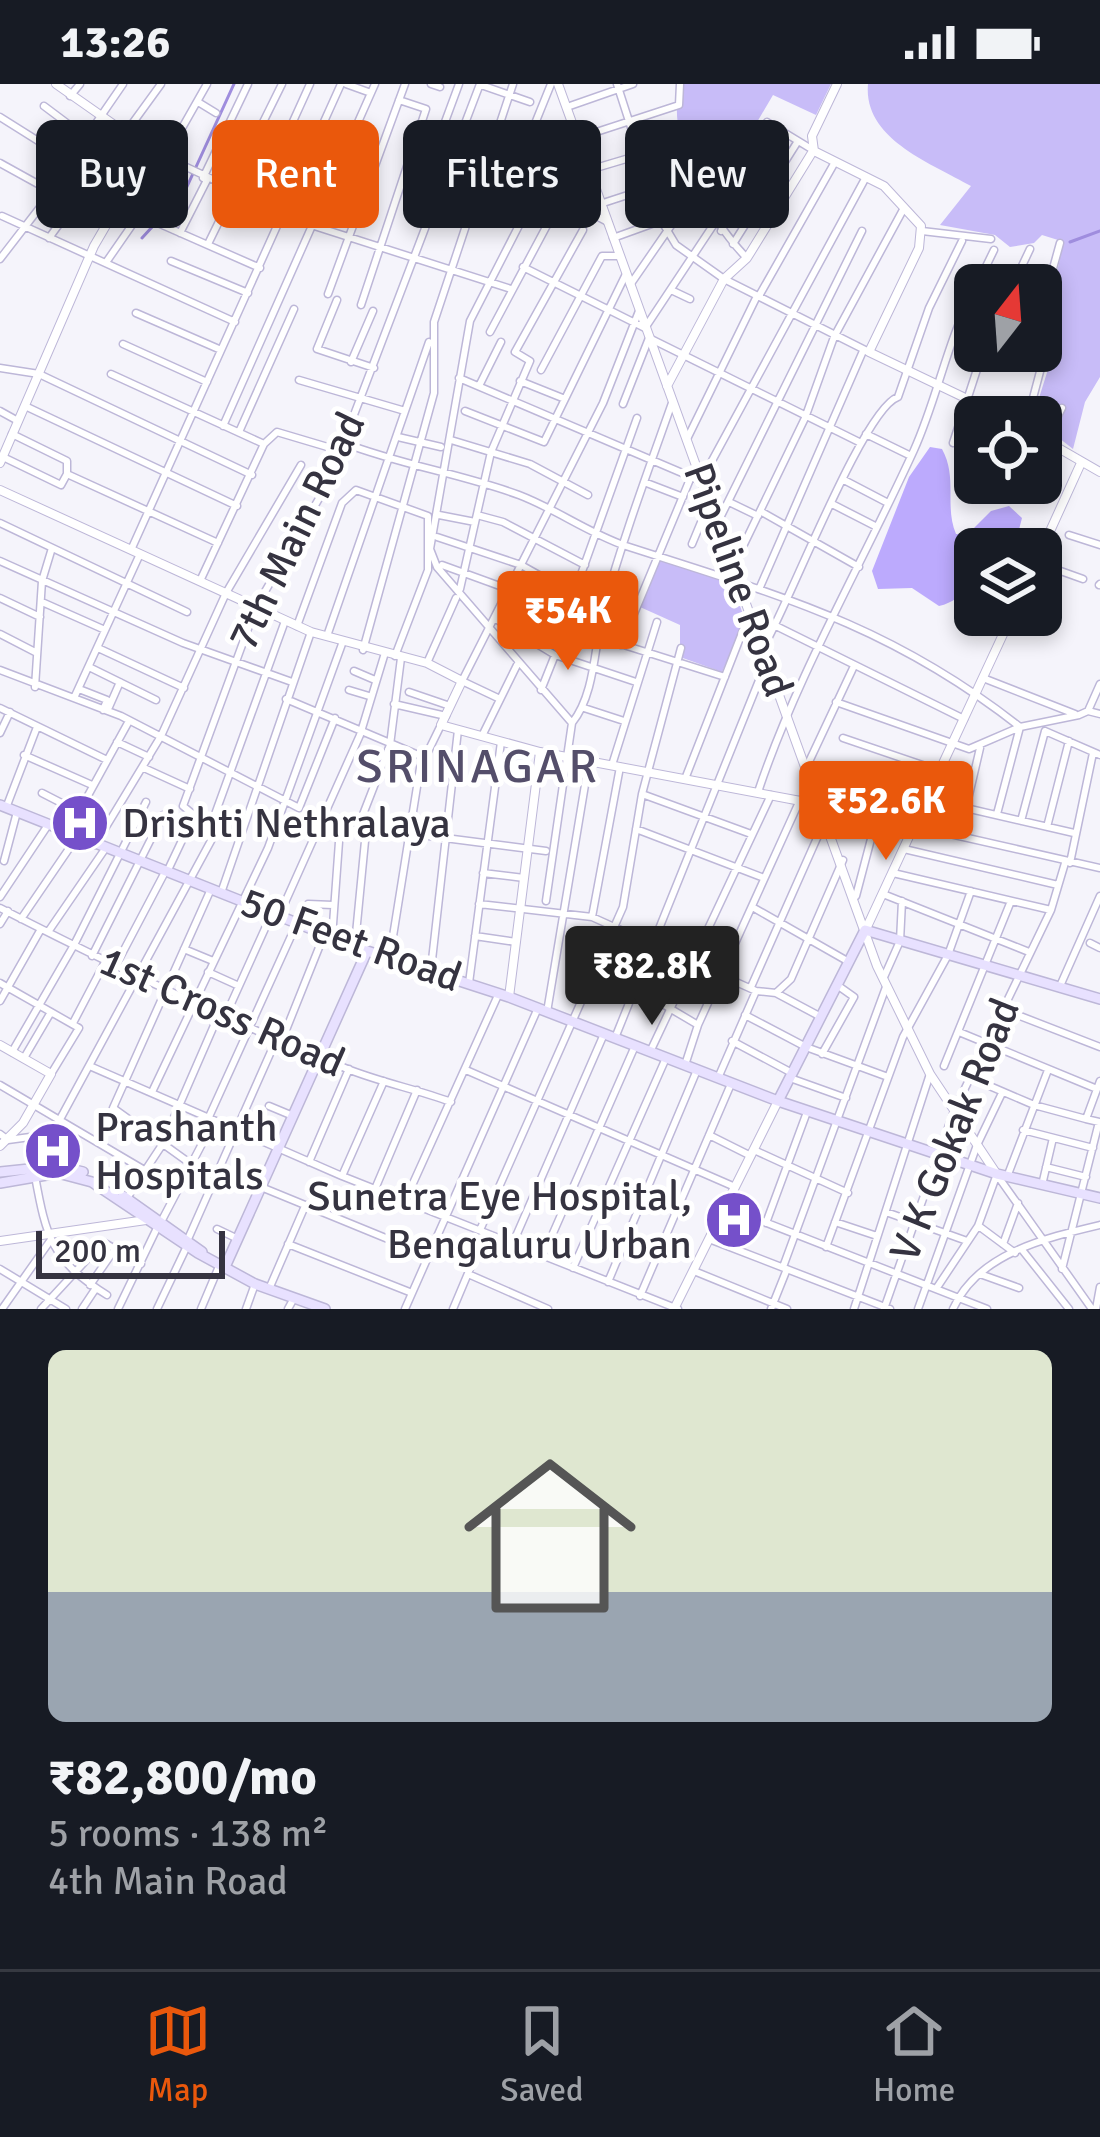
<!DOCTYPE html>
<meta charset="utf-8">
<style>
:root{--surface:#171b24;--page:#242831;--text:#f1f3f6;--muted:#9ea1a6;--line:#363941;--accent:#ea580c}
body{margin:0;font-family:Signika,sans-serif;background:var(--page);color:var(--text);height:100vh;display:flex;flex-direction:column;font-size:45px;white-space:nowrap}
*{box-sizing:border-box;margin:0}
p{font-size:39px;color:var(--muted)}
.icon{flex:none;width:66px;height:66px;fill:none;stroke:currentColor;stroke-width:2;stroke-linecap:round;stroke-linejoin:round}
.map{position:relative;height:1225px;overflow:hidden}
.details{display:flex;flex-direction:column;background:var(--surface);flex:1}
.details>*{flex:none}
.guide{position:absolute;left:36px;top:36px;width:1029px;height:108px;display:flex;gap:24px}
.needle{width:78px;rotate:17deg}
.tools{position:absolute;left:954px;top:180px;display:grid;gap:24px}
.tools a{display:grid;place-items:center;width:108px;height:108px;border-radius:18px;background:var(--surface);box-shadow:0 6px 18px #0003;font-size:60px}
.scale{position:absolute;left:36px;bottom:30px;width:189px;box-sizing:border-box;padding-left:12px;border:6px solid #353340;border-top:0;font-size:33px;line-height:42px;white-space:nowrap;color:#353340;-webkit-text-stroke:9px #fff;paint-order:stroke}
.price{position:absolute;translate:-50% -102px;padding:0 27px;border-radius:12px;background:var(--accent);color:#fff;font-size:39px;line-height:78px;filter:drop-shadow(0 3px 6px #0008)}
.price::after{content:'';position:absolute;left:50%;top:72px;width:36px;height:27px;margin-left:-18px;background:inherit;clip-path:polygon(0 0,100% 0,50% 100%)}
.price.active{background:#222;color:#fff}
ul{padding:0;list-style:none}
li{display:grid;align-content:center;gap:24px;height:636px;padding:0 48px}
li span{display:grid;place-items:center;height:372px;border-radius:18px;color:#555}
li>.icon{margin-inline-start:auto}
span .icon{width:216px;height:216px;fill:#fffc;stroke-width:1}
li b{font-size:51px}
.tag{padding:0 42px;border-radius:18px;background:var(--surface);box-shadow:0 6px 18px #0003;font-size:42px;line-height:108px}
.tag.active{background:var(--accent);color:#fff}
.status{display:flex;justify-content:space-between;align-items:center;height:84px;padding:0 60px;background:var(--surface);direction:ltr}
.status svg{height:33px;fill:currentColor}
.tabs{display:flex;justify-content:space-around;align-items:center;height:168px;border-top:3px solid var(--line);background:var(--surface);font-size:33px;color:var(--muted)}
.tabs a{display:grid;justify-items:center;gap:6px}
.tabs .active{color:var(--accent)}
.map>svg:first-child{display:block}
.green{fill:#c8bcf8}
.forest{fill:#bcaafd}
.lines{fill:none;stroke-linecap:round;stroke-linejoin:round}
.stream{stroke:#9f8dde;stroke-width:3}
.minor-casing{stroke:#bdb7d8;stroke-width:9}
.tertiary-casing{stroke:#bdb7d8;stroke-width:10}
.secondary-casing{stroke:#bdb7d8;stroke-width:12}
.minor{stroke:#fff;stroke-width:6}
.tertiary{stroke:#fff;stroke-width:8}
.secondary{stroke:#e8e1ff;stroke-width:9}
.labels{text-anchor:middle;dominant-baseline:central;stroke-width:10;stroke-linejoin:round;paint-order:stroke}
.street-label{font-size:42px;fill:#353340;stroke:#fff}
.poi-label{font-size:42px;fill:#353340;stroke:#fff;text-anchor:start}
.quarter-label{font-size:48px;letter-spacing:3px;fill:#544e6a;stroke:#fff}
</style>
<div class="status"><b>13:26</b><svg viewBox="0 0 49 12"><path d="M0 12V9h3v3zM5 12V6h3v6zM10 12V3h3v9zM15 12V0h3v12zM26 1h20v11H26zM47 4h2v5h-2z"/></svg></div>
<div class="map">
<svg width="1100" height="1225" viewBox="0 0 1100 1225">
<rect width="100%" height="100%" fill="#f5f4fb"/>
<path class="green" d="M682,0H831L816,31L773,11L714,111C687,92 667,31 682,0Z
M868,0H1100V293L1085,318L1073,365L1041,340V333H1033L1050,279L1042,250L1060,175L1053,172L1058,156L1042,151L1034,159L1010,163L995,151L940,141L971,102C931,79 863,55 868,0Z
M659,475L732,499L745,536L722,588L680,573V541L640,523Z"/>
<path class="forest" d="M930,363L942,365C958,394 944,421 956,450H968L991,427L1009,422L1022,434L1016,457L1003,465H975C975,490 967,516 939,522L912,504L878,505L872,487L909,393Z"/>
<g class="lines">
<path class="stream" d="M142,154L185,107L234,0
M1070,158L1100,147"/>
<g class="minor-casing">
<path id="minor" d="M346,0L371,9
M431,0L440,3
M617,0L661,136L676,161L724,195L869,268
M481,1L530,18
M70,12L80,0
M198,18L216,29
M44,22L84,52
M567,23L633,0
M0,33L70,77L123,0
M578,54L679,21L680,0
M150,66L308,140L511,205
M432,73L459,0
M165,74L207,0
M0,79L56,110
M589,86L683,58
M734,88L782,114
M203,94L248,0
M537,101L606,137
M695,106C714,130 724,151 746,173
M229,107L282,0
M256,119L310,0
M600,120L692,90
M502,121L551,0
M713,127L767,38L813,66
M2,132L235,238
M160,140L260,184
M721,147L783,49
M922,147L991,155
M180,149L207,96
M49,154L161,0
M613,154L660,137
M208,160L233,109
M733,160L798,57
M0,175L44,118
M107,177L175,79
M171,177L248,209
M523,183L645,244L714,140
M630,201L699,101
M977,201L994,166
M1013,201L1030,165
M671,206L690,215
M328,210L405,0
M759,212L835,78
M337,216L317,265L374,284
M361,221L426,25L399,16
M1041,228L1060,159
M136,229L221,266
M490,248L584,72
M123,260L207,298
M351,278L373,227
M0,284L39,290L252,391
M541,286L602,172H619
M111,290L264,360L200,497
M459,294L701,397L866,93
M299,296L405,327
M520,297L565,315
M479,302L501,258
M623,320L649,254L861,359
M25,322L237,422
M0,327L18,337
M465,327L544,358L626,190
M1028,333L1042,280L1040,267
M223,342L375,0
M1041,343L1055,338L1062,324
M239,348L294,225
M12,350L67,377V390L218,459
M866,350L911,372
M398,353L441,363
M687,355L757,212
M451,356L530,380L588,411
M344,359C401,381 462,390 519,411C556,425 588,449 626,462C778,511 890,541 1020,643L997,730
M953,359L983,267
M264,360L277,348L341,367
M3,373L61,401L67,390
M844,396L888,419
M644,398L683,413
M729,418L758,432
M832,420L877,443
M760,427L859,483
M439,431L475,438
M477,431L503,438L585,481
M0,439L187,528
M717,440L862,147
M1069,451L1100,461
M437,453L521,481L603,527
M692,460L709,419
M131,466L341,0
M0,477L183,559L292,598
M1041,480L1083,495
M442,481L508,505L589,550L725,593
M733,483L805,334L834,253L904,124
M1099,501L1100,500
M760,503L863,267
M460,505L491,368L530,277L515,268L583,146
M574,510L637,334
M0,514L40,533
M42,518L105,546
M972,521L975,522
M993,531L1008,538
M494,534L555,571L636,598
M297,542L342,419L356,406L428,432V486L395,572
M776,542L964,635
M0,550L37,569
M327,552L429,258
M621,561L693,388
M98,564L184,604
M763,564C789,520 863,325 898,313L929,224L962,157
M363,566L434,309V238L513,0
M427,579L456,514
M89,583L156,616
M0,586L121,632L299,724L335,634
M354,587L375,596
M983,594L1075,630
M35,603L42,497L52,464
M79,605L107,616L103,626
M349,606L369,612
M541,606L555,571
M409,608L450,622
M74,614L140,470
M286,615L423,673
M500,615L462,597L603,319L639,227
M836,618L969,665L1020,643L1079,631L1088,627L1100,600
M394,620L446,632
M109,623L120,598
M0,624L107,676
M584,624L624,637
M1088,627L1100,630
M572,639C596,609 594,560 604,523C623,454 648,387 672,319
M1045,647L1100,671
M0,649L10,628
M482,652L517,581
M843,654L940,687
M117,658L149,673
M24,671L92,701
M612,681L657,538
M807,682L854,582
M144,684L190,705
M685,695L749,531
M758,708C797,591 862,480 914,366C938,313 947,256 975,205
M42,709L79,728
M642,710L751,750
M927,715L1074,749
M822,721L1100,784
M6,724L37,643
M966,724L980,664
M840,727L850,692L927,712
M362,733L390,661L401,574
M323,736L357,747L365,757L355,860
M1021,737L1045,647
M1047,743L1069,657
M636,745L764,794
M69,746L129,637
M383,746L546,767
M95,761L161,652L226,509L301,381
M904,765L1058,801
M4,777L17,728
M1070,779L1093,669
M167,788L194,731L183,722L256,523L328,399L480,0
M483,789L524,794
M893,789L1051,826
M221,809L311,548
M883,810L1029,868
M856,812L876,736
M0,813L48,741
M546,817L572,639L437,483L430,465L470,237L571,40
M308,820L333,821
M479,820L592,833L756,907L776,909L821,933
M0,824C113,882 227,936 345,984C379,998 416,1005 451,1018
M754,824L849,878
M279,832L360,651L384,572
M592,833L620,683
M21,835L77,753
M0,840L8,827
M48,848L105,765
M475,852L516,858
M332,854L340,744
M1090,859L1100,864
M184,865L213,877
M390,871L420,684L441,641
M92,872L163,731
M595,880L698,941
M115,883L165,788
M431,885L458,646
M208,888L239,902
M884,893L900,857L902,817
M0,899L79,944L51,990
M469,899L501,658
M1060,902L1100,812
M751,903L825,736
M776,909L791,895L843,776
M0,917L41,845
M1002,925L1100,963
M547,928L589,677
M745,931L806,963L888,993
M225,933L272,829
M73,939L105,878
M959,948L1097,1005
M615,954L766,579
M282,956L324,851
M732,957L792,989
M12,968L74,861L146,718
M650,968L771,711
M822,970L854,913L837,901
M24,974L51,928
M685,981L698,941L800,716
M944,982L1011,817
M92,983L342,1092L678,1225
M466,986L735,1103
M718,994L756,907
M790,994L846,1014
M971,994L1034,1021L1086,1035
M0,1001L146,1087
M152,1008L268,764L342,560
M269,1022L293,1032
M208,1035L297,839
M1023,1046L1093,1064
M0,1050L8,1056L52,1050L219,742L214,733L285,537
M709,1051L751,1072
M754,1066L848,1109
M309,1078L349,985
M191,1080L113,1024L211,805
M1046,1083L1086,1093
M997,1091L1092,1225
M35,1092C46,1153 52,1177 107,1211
M342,1092L384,997
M1007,1093L1048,986
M1042,1101L1053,1054
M261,1103L427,1171
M375,1105L417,1006
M127,1114L162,1061L219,930
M405,1117L499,909
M726,1123L987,1225
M886,1128L967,1157
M161,1138L214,1037
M835,1138L877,1152
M766,1139L807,1028
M980,1143L1015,1169
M217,1145L238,1155
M480,1146L623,823L642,710L681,564
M188,1155L277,954
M709,1155L890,1225
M513,1159L604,950
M288,1160L412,1209
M1003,1160L1018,1119
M826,1163L903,953L948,871L971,807
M1023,1167L1069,1225
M543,1172L635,962
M783,1183L886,903
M573,1184L666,974
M0,1185L66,1225
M1062,1185L1099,1038L1086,1035L1100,997
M694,1187L787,1225
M468,1190L548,1225
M980,1190L1019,1204
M608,1198L697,986
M90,1201L115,1165
M269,1205L305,1122
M936,1205L978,1142L997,1090
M640,1212L731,1000
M2,1225L50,1157
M41,1225L103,1158L141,1180
M82,1225L96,1204
M118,1225L157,1144
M157,1225L187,1162
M201,1225L220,1180
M246,1225L255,1200
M288,1225L294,1214
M405,1225L538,924
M453,1225L485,1149
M771,1225L787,1185
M854,1225L930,990
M884,1225L954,1027L1051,826L1065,779
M918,1225L977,1061L1002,1009
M953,1225C977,1170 1045,1154 1100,1141
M1096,1225L1100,1203"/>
</g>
<g class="tertiary-casing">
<path id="tertiary" d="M558,0L877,882L930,990L996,1089
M837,0L812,52L814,67L884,102L921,142L919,164L869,268L1005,333
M667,302L724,195L747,174L813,67
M1041,354L1100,388
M0,379L94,162L150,66L56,0
M0,406L311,548L427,579L462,597L441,641L540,668L822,721
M1041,467L1081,379
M866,845L1012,531
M509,913L540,668
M0,961L51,990L23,1039L0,1062
M0,1157L146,1136
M674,1225L778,1017"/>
</g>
<g class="secondary-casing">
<path id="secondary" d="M0,721L367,867L509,913L778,1017L997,1090L1100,1114
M778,1017L865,846L1100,915
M0,1088L58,1082L83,1088
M0,1099L58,1089L92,1098L198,1169L255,1200L325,1225
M123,1112L202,1168
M225,1183L367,867"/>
</g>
<use href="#minor" class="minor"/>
<use href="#tertiary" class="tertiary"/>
<use href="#secondary" class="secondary"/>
</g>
<defs>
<g id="hospital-disc" transform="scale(3)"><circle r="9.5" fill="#7550ca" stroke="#fff"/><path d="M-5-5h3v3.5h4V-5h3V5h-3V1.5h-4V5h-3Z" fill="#fff"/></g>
</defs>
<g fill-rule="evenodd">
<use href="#hospital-disc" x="80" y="739"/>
<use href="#hospital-disc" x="53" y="1067"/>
<use href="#hospital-disc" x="734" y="1136"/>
</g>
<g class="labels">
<g class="street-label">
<text transform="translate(297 447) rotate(-64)">7th Main Road</text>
<text transform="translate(738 496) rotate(70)">Pipeline Road</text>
<text transform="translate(351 856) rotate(20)">50 Feet Road</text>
<text transform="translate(222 928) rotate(24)">1st Cross Road</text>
<text transform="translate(955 1046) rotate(-68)">V K Gokak Road</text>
</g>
<g class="poi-label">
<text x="122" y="739">Drishti Nethralaya</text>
<text x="95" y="1043">Prashanth<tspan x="95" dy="48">Hospitals</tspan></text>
<text x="692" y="1112" text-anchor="end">Sunetra Eye Hospital,<tspan x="692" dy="48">Bengaluru Urban</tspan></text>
</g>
<g class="quarter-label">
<text x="478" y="682">SRINAGAR</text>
</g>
</g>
</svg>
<div class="tools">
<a><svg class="needle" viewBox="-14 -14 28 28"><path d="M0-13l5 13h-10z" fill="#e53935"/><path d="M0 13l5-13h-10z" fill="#9ea1a6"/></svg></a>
<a><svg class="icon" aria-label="locate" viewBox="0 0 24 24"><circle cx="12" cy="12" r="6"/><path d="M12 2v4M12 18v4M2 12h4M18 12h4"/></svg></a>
<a><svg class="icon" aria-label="layers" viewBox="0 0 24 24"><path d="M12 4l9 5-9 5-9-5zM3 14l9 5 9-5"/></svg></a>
</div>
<div class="scale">200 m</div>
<b class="price" style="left:568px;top:589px">₹54K</b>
<b class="price" style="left:886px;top:779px">₹52.6K</b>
<b class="price active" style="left:652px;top:944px">₹82.8K</b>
<div class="guide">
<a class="tag">Buy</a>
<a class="tag active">Rent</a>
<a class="tag">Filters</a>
<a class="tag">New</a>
</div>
</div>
<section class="details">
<ul>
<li><span style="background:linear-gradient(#dfe7d0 65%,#9aa5b1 0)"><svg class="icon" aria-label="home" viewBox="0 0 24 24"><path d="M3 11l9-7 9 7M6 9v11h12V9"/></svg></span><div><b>₹82,800/mo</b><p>5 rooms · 138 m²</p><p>4th Main Road</p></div></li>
</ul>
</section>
<nav class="tabs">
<a class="active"><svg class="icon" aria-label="map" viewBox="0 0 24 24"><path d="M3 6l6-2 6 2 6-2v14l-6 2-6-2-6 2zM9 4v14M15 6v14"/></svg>Map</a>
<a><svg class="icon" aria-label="saved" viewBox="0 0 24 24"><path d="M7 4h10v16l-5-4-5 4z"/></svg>Saved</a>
<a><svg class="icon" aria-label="home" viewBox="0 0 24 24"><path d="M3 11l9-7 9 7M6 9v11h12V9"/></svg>Home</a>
</nav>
